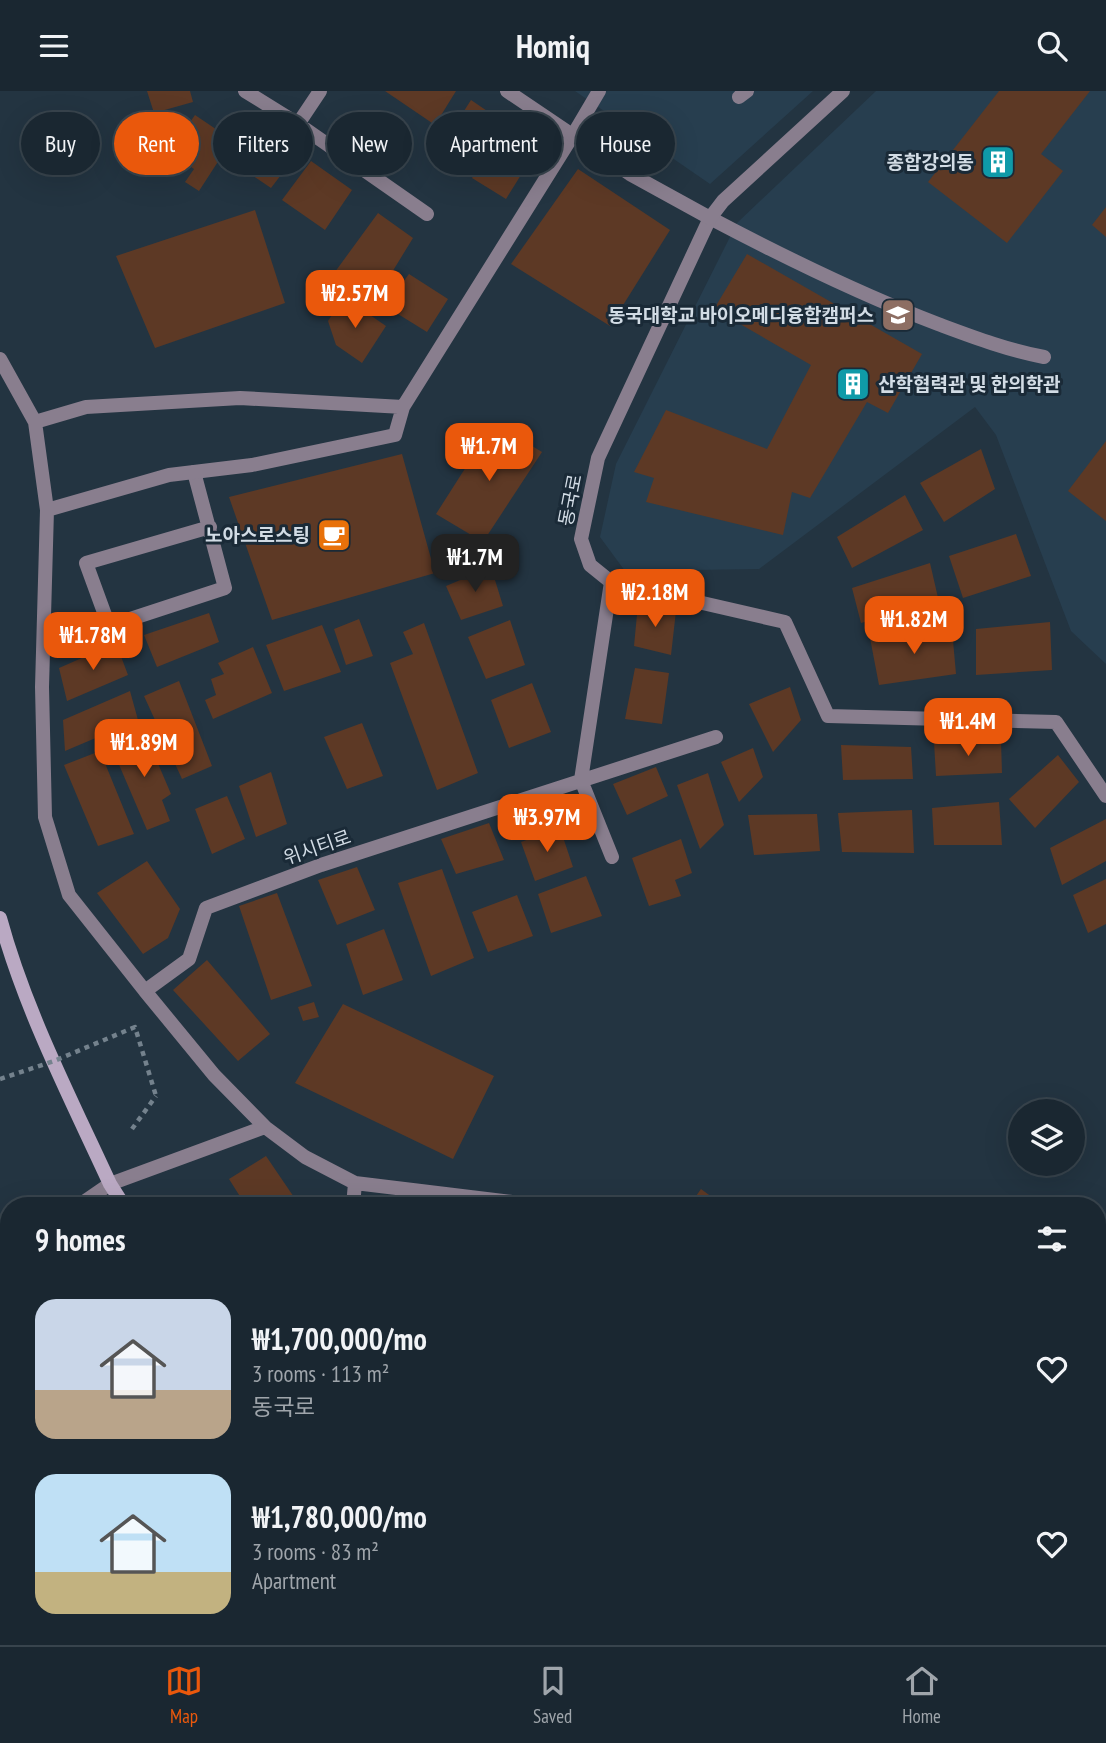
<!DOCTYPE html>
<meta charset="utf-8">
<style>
:root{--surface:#1a2731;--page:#232f39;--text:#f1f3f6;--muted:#9fa5ab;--line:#38444d;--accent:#ea580c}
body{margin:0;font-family:"PT Sans Narrow","Noto Sans KR",sans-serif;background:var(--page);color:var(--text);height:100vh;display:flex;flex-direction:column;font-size:26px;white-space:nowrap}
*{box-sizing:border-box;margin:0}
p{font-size:23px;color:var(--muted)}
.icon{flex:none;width:38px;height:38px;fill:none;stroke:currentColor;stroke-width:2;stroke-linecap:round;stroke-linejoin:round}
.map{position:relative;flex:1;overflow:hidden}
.sheet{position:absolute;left:0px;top:1106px;width:1106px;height:448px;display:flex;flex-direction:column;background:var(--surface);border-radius:28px 28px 0 0;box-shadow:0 7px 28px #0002,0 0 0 2px var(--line)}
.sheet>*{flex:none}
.top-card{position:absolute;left:21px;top:21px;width:700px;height:63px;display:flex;gap:14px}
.fabs{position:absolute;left:1008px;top:1008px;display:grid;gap:14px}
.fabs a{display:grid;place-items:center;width:77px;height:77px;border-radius:50%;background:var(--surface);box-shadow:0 7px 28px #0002,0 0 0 2px var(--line);font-size:35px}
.price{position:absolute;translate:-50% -60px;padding:0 16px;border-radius:14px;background:var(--accent);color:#fff;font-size:23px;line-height:46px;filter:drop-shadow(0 2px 4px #0008)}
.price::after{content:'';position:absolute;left:50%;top:42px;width:21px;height:16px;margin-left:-10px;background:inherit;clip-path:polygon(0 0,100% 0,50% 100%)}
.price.current{background:#222;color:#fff}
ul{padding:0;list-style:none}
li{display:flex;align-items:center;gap:21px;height:175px;padding:0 35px}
li span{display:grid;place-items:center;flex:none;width:196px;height:140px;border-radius:21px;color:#555}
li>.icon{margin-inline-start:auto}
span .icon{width:84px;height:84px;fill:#fffc;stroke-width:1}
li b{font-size:30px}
h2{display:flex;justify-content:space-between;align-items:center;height:84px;padding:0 35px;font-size:30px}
.pill{padding:0 24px;border-radius:32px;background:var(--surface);box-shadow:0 7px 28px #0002,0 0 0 2px var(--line);font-size:24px;line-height:63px}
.pill.current{background:var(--accent);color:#fff}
header{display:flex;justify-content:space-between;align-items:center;height:91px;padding:0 35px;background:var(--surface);font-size:32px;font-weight:600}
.menu{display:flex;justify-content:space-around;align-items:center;height:98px;border-top:2px solid var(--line);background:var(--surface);font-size:19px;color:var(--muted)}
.menu a{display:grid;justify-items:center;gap:4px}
.menu .current{color:var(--accent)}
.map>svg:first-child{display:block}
.built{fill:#273e4f}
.building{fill:#5d3925}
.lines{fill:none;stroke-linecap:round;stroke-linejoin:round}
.path{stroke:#74828d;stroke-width:4.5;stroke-dasharray:5 5;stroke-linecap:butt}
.service{stroke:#897e8e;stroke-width:14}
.minor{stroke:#897e8e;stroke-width:14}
.tertiary{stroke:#897e8e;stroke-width:14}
.secondary{stroke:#baa9c3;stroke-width:14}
.path-bridge{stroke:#74828d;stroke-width:4.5;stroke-dasharray:5 5;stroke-linecap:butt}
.labels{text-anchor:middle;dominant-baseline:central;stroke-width:6;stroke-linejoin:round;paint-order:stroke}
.poi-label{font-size:19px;font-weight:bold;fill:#d2dce5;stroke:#1a2a37;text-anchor:end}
.street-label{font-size:19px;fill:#d2dce5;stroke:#1a2a37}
</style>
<header><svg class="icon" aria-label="menu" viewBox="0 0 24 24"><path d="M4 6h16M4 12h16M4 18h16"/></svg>Homiq<svg class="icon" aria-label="search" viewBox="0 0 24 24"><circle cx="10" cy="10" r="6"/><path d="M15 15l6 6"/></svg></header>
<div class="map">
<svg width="1106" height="1554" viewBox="0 0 1106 1554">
<rect width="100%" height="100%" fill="#233441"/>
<path class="built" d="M575,0H813L710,93Z
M876,0H1106V573L1071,540L996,344L975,316L759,478L625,480L600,446L616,373L737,132Z"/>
<path class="building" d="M147,0H190L193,11L154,22Z
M385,0H456L435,34Z
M999,0H1090L1041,63L1063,80L1007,152L928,91Z
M471,9L539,55L506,108L472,87L483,71L448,45Z
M195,24L232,49L199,100L185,91L194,78L182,70L187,61L175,53Z
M260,36L297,63L271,97L234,72Z
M311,70L352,99L325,139L282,109Z
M578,78L670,139L610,235L511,173Z
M1106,116V146L1092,134Z
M255,119L285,212L155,257L116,165Z
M378,122L413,147L375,209L332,185Z
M747,163L922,263L888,322L867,311L810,407L792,401L783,444L646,411L654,387L634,381L666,319L767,358L811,274L714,218Z
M409,183L448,208L427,241L385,215Z
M344,206L386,235L362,272L336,254L328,230Z
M494,332L542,361L483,451L436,423Z
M1106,350V430L1068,400Z
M981,358L995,398L944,431L920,392Z
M402,363L435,482L272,529L229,406Z
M905,404L923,439L852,477L837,446Z
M1016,443L1031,485L963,507L949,465Z
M930,472L939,511L861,532L852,497Z
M491,476L503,515L461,529L446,495Z
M638,513L676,520L671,564L634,555Z
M209,522L219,551L157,576L144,544Z
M78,526L94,533L82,559H60Z
M359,528L373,565L346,574L334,538Z
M510,529L525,574L486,588L468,546Z
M1050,531L1052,579L976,584V538Z
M424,532L478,682L437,699L390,572L413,563L403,541Z
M322,534L341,581L284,600L266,554Z
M952,538L956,583L879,594L870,547Z
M116,552L128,584L67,610L59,577Z
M253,556L272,602L213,628L205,609L216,604L211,588L224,583L218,572Z
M635,577L669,582L662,633L625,628Z
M179,590L212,675L182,688L144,605Z
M532,592L551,641L509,657L491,609Z
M790,596L801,629L773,661L749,613Z
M130,600L138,629L65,660L63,629Z
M362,632L383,685L347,698L324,646Z
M145,642L171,703L162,709L170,730L147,739L111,655Z
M1001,650L1002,682L936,685L934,651Z
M841,654L911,656L913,688L843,689Z
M753,657L763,686L739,711L721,671Z
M100,660L134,743L98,755L64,674Z
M1058,664L1079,691L1035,737L1009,708Z
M656,676L668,705L627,724L613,693Z
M271,681L287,733L256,746L239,695Z
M708,682L724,734L700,758L677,694Z
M564,701L574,723L519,744L509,718Z
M227,705L245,748L212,763L195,718Z
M999,711L1002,754H934L932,717Z
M912,719L914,762L842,761L838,722Z
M817,723L820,760L754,764L748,724Z
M1106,728V770L1062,794L1050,757Z
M489,732L504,769L456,783L441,748Z
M560,737L573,776L535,790L521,751Z
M681,748L692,782L675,789L681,805L649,815L632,767Z
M147,770L180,818L168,847L143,863L97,802Z
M357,776L375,819L337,834L318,789Z
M442,778L474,867L431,885L398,792Z
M586,785L602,825L551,842L538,803Z
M1106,788V833L1088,842L1073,804Z
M277,802L312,895L271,909L239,815Z
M517,804L533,845L488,861L472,821Z
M384,838L403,889L363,904L346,853Z
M207,869L270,943L238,970L173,899Z
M314,911L319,926L303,930L298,916Z
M343,913L494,985L453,1068L295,992Z
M266,1065L300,1115H246L229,1088Z
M701,1098L724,1115H689Z
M9,1286V1356L1,1360L9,1372V1457L0,1444V1292Z
M1106,1507V1554H1101L1095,1545H1097V1511Z
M37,1545H84L89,1554H24Z
M196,1545H264L269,1553L201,1554Z
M518,1545H586L591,1554H524Z
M707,1545H759L765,1554H712Z
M875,1545H898L903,1554H859Z
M914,1545H967L954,1554H919Z"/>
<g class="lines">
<path class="path" d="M132,1038L156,1005
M348,1554L354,1550"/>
<path class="service" d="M739,6L747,0
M573,44L599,0
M710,127C784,166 859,203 938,233C973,246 1007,259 1044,266
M194,381L225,497L109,535L86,472L210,436"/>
<path class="minor" d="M245,0L298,33L427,123
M298,33L320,0
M710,127L598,367L581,448L590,474L611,491L785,531L828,625L1056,631L1106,705
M0,268L35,331L47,419L42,596L45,726L69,804L145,900
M35,331L86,316L240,307L403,316
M47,419L169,384L252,374L395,344L403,316L573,44
M611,491L581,689L612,766
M265,1036L214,984L145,900L189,868L206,817L321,774L716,646
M110,1093L265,1036L305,1066L355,1092L512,1111L515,1115
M353,1115L355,1092
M1097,1478L1106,1467
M670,1545L676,1554
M792,1545L799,1554
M638,1554L650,1545
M1015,1554L1027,1545"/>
<path class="tertiary" d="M507,0L630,83L710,127L723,110L843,0
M78,1115L110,1093
M0,1169L9,1163"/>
<path class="secondary" d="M0,827C25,919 70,1006 110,1093L124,1115
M402,1545L407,1554"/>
<path class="path-bridge" d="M0,988L54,970L135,936L156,1005"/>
</g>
<defs>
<g id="building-square" transform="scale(1.75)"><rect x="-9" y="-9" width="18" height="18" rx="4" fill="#0f9aa8" stroke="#1a2a37"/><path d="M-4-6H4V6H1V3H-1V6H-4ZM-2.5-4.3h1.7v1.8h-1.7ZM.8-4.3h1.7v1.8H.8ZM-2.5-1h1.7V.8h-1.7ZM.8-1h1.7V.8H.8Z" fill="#fff"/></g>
<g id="university-square" transform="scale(1.75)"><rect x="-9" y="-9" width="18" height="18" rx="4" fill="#8d6e63" stroke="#1a2a37"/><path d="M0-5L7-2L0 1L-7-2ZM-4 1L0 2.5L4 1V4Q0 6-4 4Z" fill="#fff"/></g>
<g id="cafe-square" transform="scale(1.75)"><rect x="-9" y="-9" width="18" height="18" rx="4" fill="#e8710a" stroke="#1a2a37"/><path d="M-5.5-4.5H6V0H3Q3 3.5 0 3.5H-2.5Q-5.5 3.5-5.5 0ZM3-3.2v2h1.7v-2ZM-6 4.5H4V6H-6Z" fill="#fff"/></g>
</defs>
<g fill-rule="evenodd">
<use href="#building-square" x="998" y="71"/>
<use href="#university-square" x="898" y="224"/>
<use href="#building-square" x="853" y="293"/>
<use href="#cafe-square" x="334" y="444"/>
</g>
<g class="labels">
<g class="poi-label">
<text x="974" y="71">종합강의동</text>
<text x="874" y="224">동국대학교 바이오메디융합캠퍼스</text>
<text x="878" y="293" text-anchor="start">산학협력관 및 한의학관</text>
<text x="310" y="444">노아스로스팅</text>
</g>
<g class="street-label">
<text transform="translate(570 409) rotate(-79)">동국로</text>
<text transform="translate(317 756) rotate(-19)">위시티로</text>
</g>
</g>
</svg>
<div class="fabs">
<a><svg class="icon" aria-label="layers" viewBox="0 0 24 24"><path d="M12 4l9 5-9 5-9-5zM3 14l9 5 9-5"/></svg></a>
</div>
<b class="price" style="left:355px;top:239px">₩2.57M</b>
<b class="price" style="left:489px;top:392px">₩1.7M</b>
<b class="price current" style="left:475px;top:503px">₩1.7M</b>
<b class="price" style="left:655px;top:538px">₩2.18M</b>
<b class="price" style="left:914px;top:565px">₩1.82M</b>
<b class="price" style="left:93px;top:581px">₩1.78M</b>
<b class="price" style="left:968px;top:667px">₩1.4M</b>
<b class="price" style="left:144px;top:688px">₩1.89M</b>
<b class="price" style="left:547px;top:763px">₩3.97M</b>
<div class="top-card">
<a class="pill">Buy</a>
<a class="pill current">Rent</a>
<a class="pill">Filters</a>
<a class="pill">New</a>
<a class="pill">Apartment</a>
<a class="pill">House</a>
</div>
<section class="sheet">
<h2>9 homes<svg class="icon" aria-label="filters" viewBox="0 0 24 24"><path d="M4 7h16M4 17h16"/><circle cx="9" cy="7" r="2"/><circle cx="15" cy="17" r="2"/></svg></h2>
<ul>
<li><span style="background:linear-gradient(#c9d6e8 65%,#b9a48a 0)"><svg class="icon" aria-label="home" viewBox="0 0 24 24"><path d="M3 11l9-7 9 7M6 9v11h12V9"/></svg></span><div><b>₩1,700,000/mo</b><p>3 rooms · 113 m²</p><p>동국로</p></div><svg class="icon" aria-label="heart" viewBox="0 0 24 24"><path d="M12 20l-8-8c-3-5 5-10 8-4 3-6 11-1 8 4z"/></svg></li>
<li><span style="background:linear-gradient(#bfe0f5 70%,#c2b280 0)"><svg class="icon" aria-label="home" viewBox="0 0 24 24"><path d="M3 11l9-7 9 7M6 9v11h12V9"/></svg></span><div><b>₩1,780,000/mo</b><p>3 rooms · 83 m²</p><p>Apartment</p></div><svg class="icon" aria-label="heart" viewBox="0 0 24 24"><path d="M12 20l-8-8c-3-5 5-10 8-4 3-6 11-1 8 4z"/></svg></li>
</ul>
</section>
</div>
<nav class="menu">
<a class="current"><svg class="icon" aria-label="map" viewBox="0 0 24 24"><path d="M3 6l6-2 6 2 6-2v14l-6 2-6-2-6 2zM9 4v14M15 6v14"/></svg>Map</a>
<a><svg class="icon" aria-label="saved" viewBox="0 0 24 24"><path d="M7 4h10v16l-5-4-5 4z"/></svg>Saved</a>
<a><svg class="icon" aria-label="home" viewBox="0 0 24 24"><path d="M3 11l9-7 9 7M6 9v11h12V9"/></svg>Home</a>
</nav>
